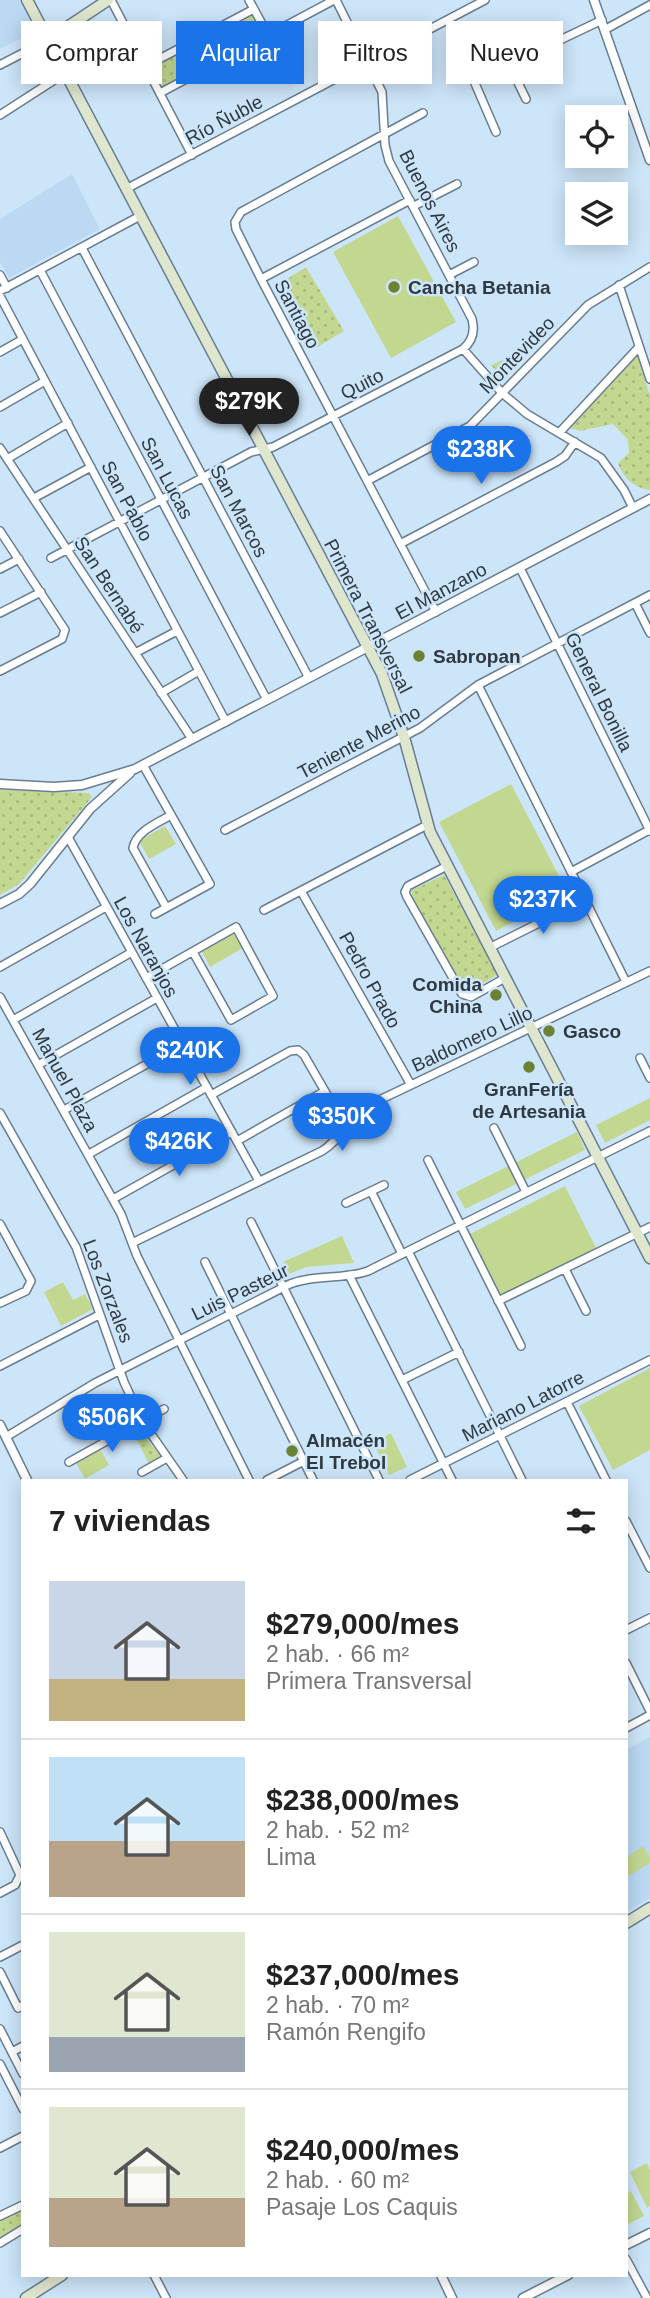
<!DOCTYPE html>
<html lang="es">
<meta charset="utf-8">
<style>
:root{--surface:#fff;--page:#f6f6f6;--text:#222;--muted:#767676;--line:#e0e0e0;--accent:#1a73e8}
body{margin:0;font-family:Arial,sans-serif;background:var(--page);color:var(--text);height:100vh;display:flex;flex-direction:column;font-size:26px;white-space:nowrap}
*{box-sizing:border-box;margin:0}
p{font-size:23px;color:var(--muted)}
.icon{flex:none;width:38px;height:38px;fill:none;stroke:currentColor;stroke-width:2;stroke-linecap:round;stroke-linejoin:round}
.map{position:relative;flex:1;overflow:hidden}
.sheet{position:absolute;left:21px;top:1479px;width:607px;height:798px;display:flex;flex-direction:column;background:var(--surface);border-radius:0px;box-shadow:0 4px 18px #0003}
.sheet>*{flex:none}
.hud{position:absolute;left:21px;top:21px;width:609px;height:63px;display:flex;gap:14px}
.tools{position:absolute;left:565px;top:105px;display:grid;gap:14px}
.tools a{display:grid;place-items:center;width:63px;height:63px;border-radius:0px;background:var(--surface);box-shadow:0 4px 18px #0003;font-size:35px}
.price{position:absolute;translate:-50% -60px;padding:0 16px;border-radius:24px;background:var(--accent);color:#fff;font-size:23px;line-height:46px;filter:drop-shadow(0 2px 4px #0008)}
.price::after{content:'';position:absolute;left:50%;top:42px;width:21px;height:16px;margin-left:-10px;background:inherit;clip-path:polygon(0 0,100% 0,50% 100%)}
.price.selected{background:#222;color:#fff}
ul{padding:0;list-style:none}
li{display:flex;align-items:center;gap:21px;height:175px;padding:0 28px}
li+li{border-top:2px solid var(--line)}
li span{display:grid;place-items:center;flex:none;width:196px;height:140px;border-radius:0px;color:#555}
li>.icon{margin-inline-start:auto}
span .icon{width:84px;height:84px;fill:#fffc;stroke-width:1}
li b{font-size:30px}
h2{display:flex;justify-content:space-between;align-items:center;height:84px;padding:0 28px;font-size:30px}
.pill{padding:0 24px;border-radius:0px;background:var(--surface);box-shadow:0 4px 18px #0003;font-size:24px;line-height:63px}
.pill.selected{background:var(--accent);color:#fff}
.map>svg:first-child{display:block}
.built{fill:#bbd9f3}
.green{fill:#c2d890}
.park{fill:url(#park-dots)}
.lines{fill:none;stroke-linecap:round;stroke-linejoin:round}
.minor-casing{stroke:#687e90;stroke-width:10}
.tertiary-casing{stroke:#687e90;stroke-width:11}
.secondary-casing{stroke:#687e90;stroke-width:13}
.minor{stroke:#fff;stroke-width:7}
.tertiary{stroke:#fff;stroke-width:8}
.secondary{stroke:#dfe6ce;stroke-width:10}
.poi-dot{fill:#6c8131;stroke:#cde5f9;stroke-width:2.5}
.labels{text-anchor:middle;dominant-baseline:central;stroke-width:5;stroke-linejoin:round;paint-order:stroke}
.street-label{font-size:19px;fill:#2f3941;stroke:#cde5f9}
.poi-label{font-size:19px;font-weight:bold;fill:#2f3941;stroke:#cde5f9;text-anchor:start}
</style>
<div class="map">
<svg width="650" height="2298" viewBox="0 0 650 2298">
<defs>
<pattern id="park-dots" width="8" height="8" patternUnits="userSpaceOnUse" patternTransform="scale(1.75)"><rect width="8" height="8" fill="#c2d890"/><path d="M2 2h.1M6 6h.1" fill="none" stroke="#a7ba7d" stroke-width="1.8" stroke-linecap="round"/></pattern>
</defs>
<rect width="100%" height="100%" fill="#cde5f9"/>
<path class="built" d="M0,0H19L36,31L0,49Z
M72,174L100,229L9,278L0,262V219Z
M650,1737V1898L627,1912L626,1750Z"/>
<path class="green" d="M398,216L456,322L391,358L333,252Z
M511,784L568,893L496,931L439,822Z
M165,826L176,844L149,859L139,841Z
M233,932L243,948L210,967L201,950Z
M650,1098V1120L605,1143L596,1125Z
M577,1132L585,1150L465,1209L456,1192Z
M565,1186L596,1248L501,1296L470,1234Z
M342,1236L354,1263L306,1267L289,1274L283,1262Z
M63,1282L73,1300L85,1294L93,1309L61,1326L44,1292Z
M650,1368V1450L613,1470L579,1406Z
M391,1433L407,1467L389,1475L373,1442Z
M99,1447L109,1465L85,1479L75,1461Z
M643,1846L650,1857V1863L627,1877V1857Z
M647,2163L650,2170V2206L647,2208L630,2172Z
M631,2191L644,2216L627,2225V2194Z"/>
<path class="park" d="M249,13L254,14L264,32L262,35L163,88L151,66Z
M306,267L344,331L314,349L276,286Z
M637,354L650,396V490C634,488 623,478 618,463L629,453L628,440L613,424L580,431L568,427Z
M514,356L517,366L507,378L502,377L491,365Z
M0,790L89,793L92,797L19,884L0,895Z
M444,875L497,975L468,992L462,989L412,896V890Z
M139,1426L148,1441L161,1456L149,1464L132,1430Z
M23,2208V2226L0,2240V2220Z"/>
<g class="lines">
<g class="minor-casing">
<path id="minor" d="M111,0L192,155
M249,0L268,35
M606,29L650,5
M509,64L526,99
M0,65L48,40
M146,66L254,9
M160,93L334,0
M423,113L241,212L235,222L236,229L261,279L436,612
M0,115L65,73
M496,132L474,81L602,20
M126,189L485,0
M414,206L457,184
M82,248L309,678
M40,270L267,700
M0,275L7,288
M449,275L474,262
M261,279L410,200
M619,285L650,379
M0,291L140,216
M0,296L226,722
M463,349L502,393L527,414L601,458L624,490L633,508
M0,352L23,339
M0,407L45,381
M559,433L639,347
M0,448L192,739
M7,459L68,423
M367,481L470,426L588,305L650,267
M34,498L91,467
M0,531L65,630L62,639L0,671
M400,544L556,462L565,456L575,442
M51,558L251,452L273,447L463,349C473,341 475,331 472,319L389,161L385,145L382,92L336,0
M520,568L650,831
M0,569L19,559
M635,603L650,633
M0,613L41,592
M135,653L177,631
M478,685L626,982
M161,693L199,671
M143,765L210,884L155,914
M225,830L420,728L478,685L650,595
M68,837L259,1181
M447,866L408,886L405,892L407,897L462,994L471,997L505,978
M571,872L649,830
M301,891L411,1085
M166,907L133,848C136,831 158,823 171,815
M264,910L427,825
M489,948L585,900
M0,967L106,907
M146,978L236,927L273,996L231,1020L193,952
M0,997L121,1214L137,1256L249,1480
M13,1020L132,952
M640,1058L650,1078
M38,1065L157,998
M211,1095L290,1051L298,1050L304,1055L345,1126
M64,1110L183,1044
M0,1113L76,1247L124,1382L142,1421L183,1480
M494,1128L526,1192
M237,1141L325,1091
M89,1154L207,1087
M428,1160L521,1346
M371,1191L402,1254
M113,1199L232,1132
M346,1203L384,1185
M251,1222L379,1480
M0,1224L31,1281L26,1291L0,1303
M132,1243L322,1151C342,1139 348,1116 369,1105L650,971
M408,1251L522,1480
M205,1262L313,1480
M565,1269L586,1311
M349,1275L452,1480
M498,1301L650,1227
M0,1366L99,1315
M402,1380L459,1352
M567,1402L606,1480
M6,1437L95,1383L290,1284C315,1274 343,1280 368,1271L650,1131
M69,1462L164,1409
M142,1472L167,1458
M267,1480L304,1461
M410,1480L650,1360
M626,1521L650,1568
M626,1630L650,1618
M626,1663L650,1711
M626,1728L650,1715
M0,1832L20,1875L15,1885L0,1893
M0,1957L23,1945
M0,1972L18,2008L23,2005
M0,2029L23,2074
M12,2052L23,2046
M0,2064L23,2109
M0,2148L23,2136
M0,2216L23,2205
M0,2243L23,2229
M626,2259L647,2298
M154,2275L166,2298"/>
</g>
<g class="tertiary-casing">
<path id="tertiary" d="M594,0L650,160
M0,784L54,787L82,785L135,769L650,499
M0,904L19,894L30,884L90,809L130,773
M0,1425L27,1480
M626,2245L650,2233
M441,2275L452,2298
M523,2298L568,2275"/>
</g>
<g class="secondary-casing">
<path id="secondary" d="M27,0L382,674L404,737L430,832L650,1258
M48,40L108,0
M626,1923L650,1908
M26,2298L62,2275"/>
</g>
<use href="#minor" class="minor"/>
<use href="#tertiary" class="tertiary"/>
<use href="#secondary" class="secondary"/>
</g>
<g class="poi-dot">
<circle cx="394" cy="287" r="7"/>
<circle cx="419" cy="656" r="7"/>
<circle cx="496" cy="995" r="7"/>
<circle cx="549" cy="1031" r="7"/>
<circle cx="529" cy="1067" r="7"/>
<circle cx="292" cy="1451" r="7"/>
</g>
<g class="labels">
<g class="street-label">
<text transform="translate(224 120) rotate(-28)">Río Ñuble</text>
<text transform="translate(430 201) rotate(63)">Buenos Aires</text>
<text transform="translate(297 314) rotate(62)">Santiago</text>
<text transform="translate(517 355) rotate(-46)">Montevideo</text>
<text transform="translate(362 384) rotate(-27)">Quito</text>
<text transform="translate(167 478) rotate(62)">San Lucas</text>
<text transform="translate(127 501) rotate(62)">San Pablo</text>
<text transform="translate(239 511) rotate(62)">San Marcos</text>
<text transform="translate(109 585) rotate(57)">San Bernabé</text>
<text transform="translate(441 591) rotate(-28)">El Manzano</text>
<text transform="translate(368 616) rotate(63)">Primera Transversal</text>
<text transform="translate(599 692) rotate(64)">General Bonilla</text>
<text transform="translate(359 742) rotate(-28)">Teniente Merino</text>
<text transform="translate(146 947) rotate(61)">Los Naranjos</text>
<text transform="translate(370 980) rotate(61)">Pedro Prado</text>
<text transform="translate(472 1039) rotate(-25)">Baldomero Lillo</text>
<text transform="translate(65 1080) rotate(61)">Manuel Plaza</text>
<text transform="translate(108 1291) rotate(69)">Los Zorzales</text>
<text transform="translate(240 1292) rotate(-26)">Luis Pasteur</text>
<text transform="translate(523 1406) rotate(-27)">Mariano Latorre</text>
</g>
<g class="poi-label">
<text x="408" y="287">Cancha Betania</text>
<text x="433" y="656">Sabropan</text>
<text x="482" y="984" text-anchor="end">Comida<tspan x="482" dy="22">China</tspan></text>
<text x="563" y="1031">Gasco</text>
<text x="529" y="1089" text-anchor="middle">GranFería<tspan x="529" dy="22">de Artesania</tspan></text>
<text x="306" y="1440">Almacén<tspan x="306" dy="22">El Trebol</tspan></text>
</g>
</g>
</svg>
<div class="tools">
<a><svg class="icon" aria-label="locate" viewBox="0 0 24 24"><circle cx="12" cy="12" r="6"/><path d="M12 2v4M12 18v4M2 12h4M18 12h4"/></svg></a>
<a><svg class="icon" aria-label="layers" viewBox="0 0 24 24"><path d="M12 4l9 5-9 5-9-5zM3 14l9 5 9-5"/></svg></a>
</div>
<b class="price selected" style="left:249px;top:438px">$279K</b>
<b class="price" style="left:481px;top:486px">$238K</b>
<b class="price" style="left:543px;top:936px">$237K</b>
<b class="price" style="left:190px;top:1087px">$240K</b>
<b class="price" style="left:342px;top:1153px">$350K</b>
<b class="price" style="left:179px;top:1178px">$426K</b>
<b class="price" style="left:112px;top:1454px">$506K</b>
<div class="hud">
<a class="pill">Comprar</a>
<a class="pill selected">Alquilar</a>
<a class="pill">Filtros</a>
<a class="pill">Nuevo</a>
</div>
<section class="sheet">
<h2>7 viviendas<svg class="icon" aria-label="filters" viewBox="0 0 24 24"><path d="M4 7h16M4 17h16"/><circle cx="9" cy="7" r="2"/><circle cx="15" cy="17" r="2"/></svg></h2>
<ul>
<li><span style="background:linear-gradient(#c9d6e8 70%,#c2b280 0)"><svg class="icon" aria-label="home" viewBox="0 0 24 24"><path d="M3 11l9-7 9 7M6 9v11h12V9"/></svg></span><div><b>$279,000/mes</b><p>2 hab. · 66 m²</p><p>Primera Transversal</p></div></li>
<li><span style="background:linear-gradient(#bfe0f5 60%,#b9a48a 0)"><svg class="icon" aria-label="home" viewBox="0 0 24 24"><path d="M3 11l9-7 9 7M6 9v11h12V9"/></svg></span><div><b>$238,000/mes</b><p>2 hab. · 52 m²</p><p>Lima</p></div></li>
<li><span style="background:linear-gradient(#dfe7d0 75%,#9aa5b1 0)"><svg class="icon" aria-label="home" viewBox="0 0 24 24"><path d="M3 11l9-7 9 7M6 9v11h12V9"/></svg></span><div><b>$237,000/mes</b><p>2 hab. · 70 m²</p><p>Ramón Rengifo</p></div></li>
<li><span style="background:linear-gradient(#dfe7d0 65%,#b9a48a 0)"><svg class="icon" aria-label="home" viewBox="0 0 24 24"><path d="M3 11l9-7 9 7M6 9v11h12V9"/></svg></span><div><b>$240,000/mes</b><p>2 hab. · 60 m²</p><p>Pasaje Los Caquis</p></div></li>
</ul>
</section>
</div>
